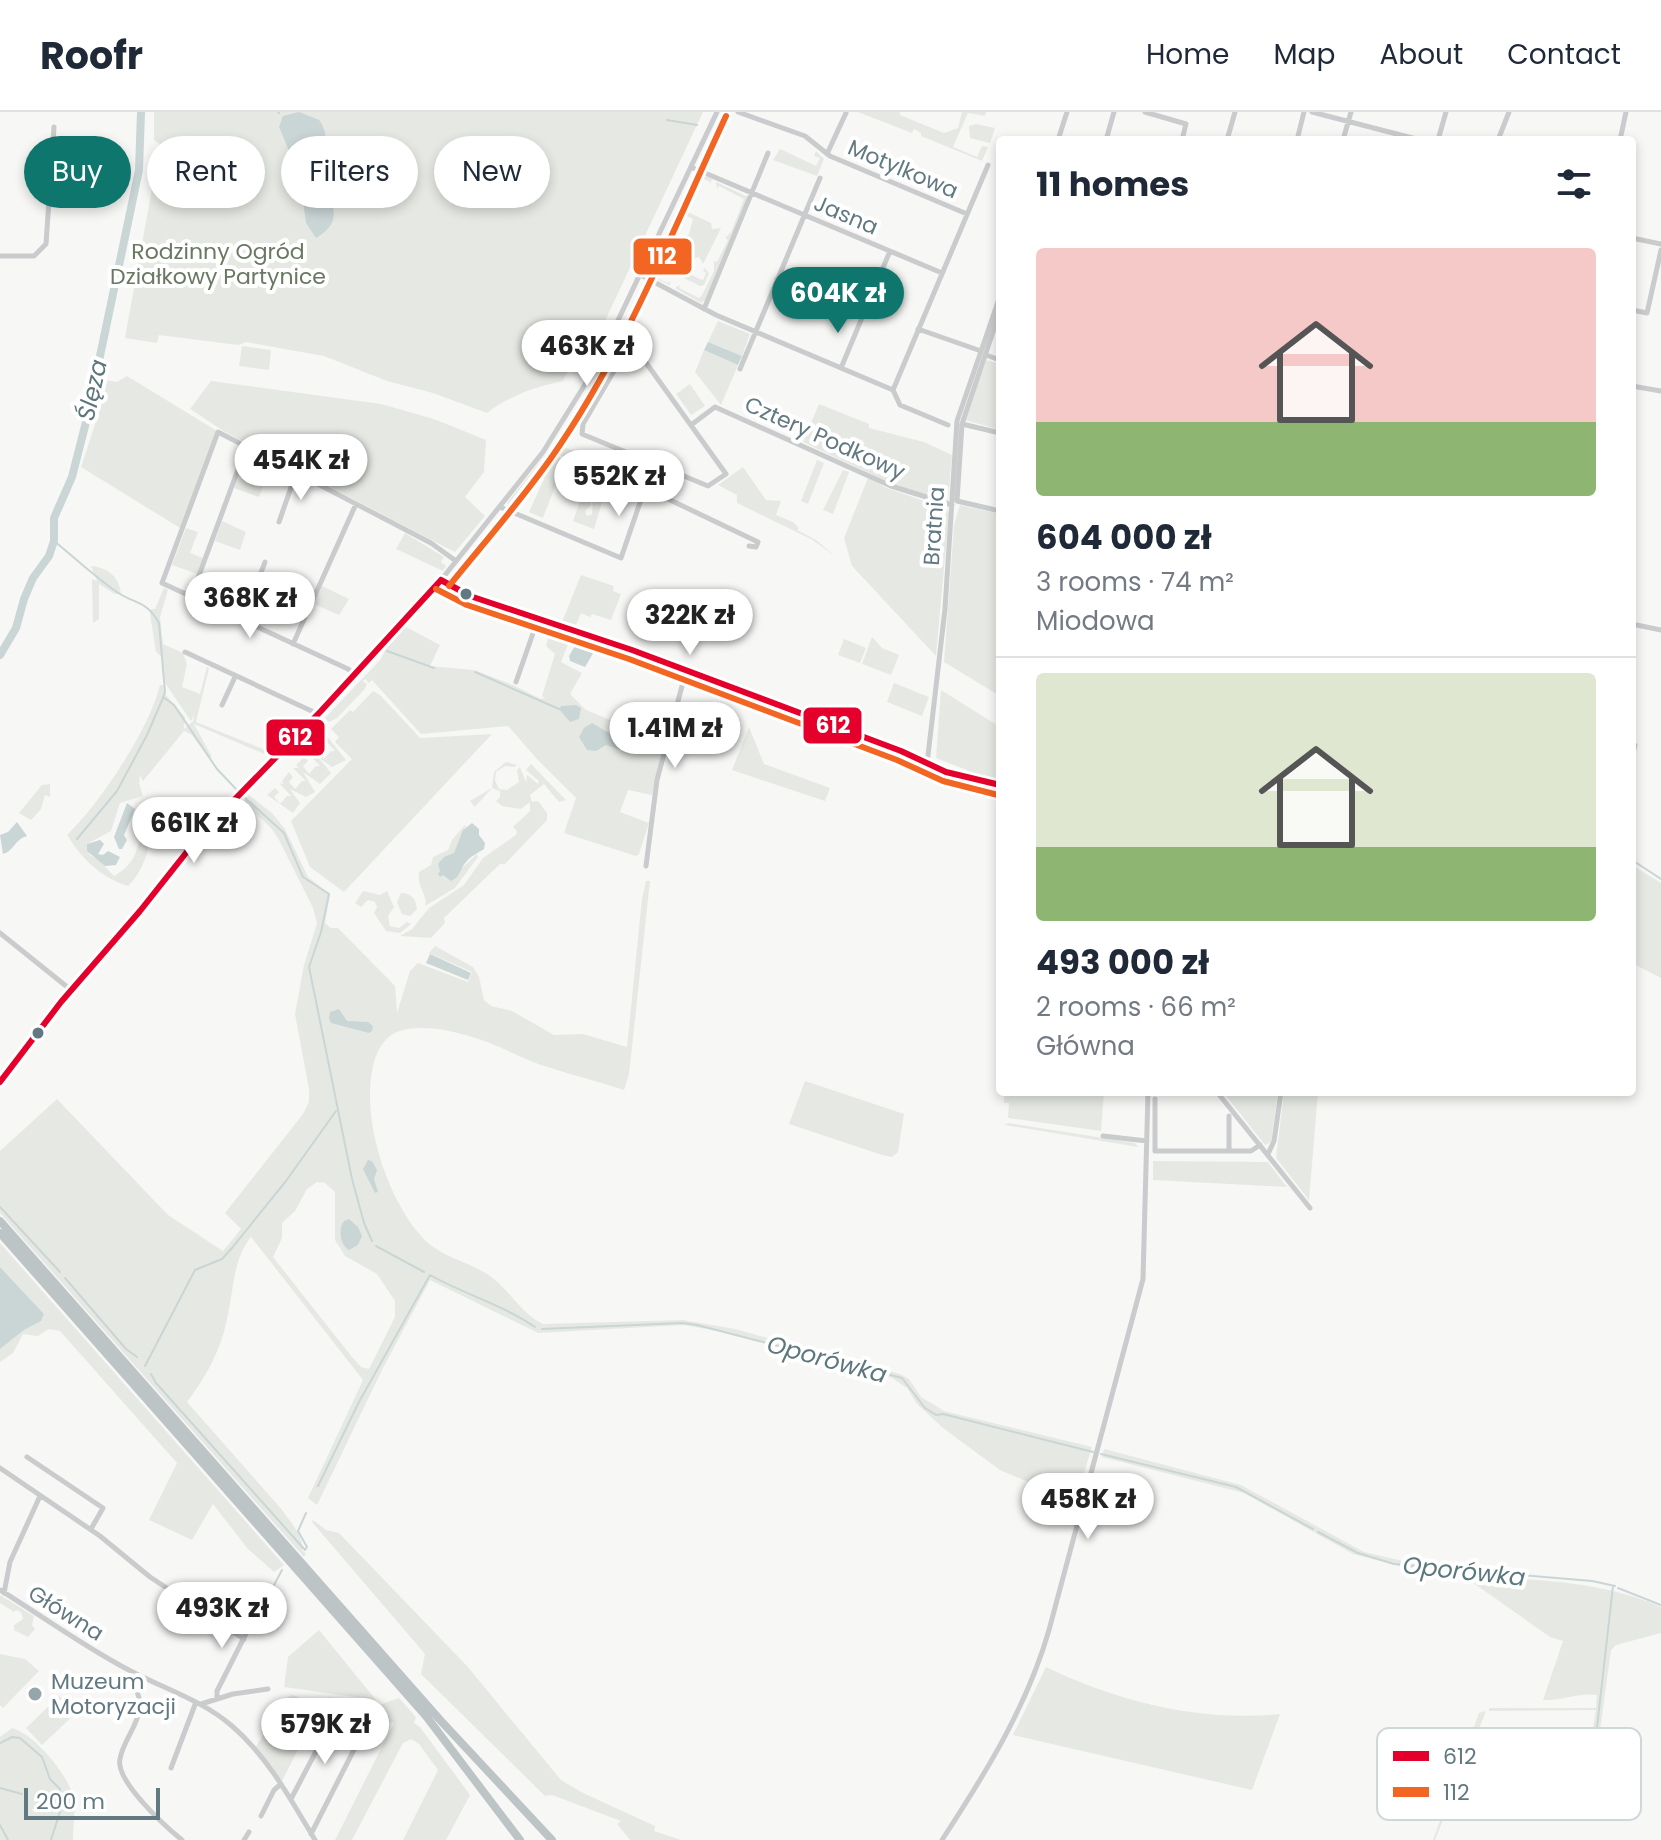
<!DOCTYPE html>
<meta charset="utf-8">
<style>
:root{--surface:#fff;--page:#f6f6f7;--text:#1f2937;--muted:#747a83;--line:#e0e1e3;--accent:#0f766e}
body{margin:0;font-family:Poppins,sans-serif;background:var(--page);color:var(--text);height:100vh;display:flex;flex-direction:column;font-size:30px;white-space:nowrap}
*{box-sizing:border-box;margin:0}
p{font-size:26px;color:var(--muted)}
.icon{flex:none;width:44px;height:44px;fill:none;stroke:currentColor;stroke-width:2;stroke-linecap:round;stroke-linejoin:round}
.map{position:relative;flex:1;overflow:hidden}
.details{position:absolute;left:996px;top:24px;width:640px;height:960px;display:flex;flex-direction:column;background:var(--surface);border-radius:8px;box-shadow:0 4px 12px #0003}
.details>*{flex:none}
.guide{position:absolute;left:24px;top:24px;width:760px;height:72px;display:flex;gap:16px}
.scale{position:absolute;left:24px;bottom:20px;width:136px;box-sizing:border-box;padding-left:8px;border:4px solid #627981;border-top:0;font-size:22px;line-height:28px;white-space:nowrap;color:#627981;-webkit-text-stroke:6px #fff;paint-order:stroke}
.price{position:absolute;translate:-50% -68px;padding:0 18px;border-radius:28px;background:#fff;color:#222;font-size:26px;line-height:52px;filter:drop-shadow(0 2px 4px #0008)}
.price::after{content:'';position:absolute;left:50%;top:48px;width:24px;height:18px;margin-left:-12px;background:inherit;clip-path:polygon(0 0,100% 0,50% 100%)}
.price.on{background:var(--accent);color:#fff}
ul{padding:0;list-style:none}
li{display:grid;align-content:center;gap:16px;height:424px;padding:0 40px}
li+li{border-top:2px solid var(--line)}
li span{display:grid;place-items:center;height:248px;border-radius:8px;color:#555}
li>.icon{margin-inline-start:auto}
span .icon{width:144px;height:144px;fill:#fffc;stroke-width:1}
li b{font-size:34px}
h2{display:flex;justify-content:space-between;align-items:center;height:96px;padding:0 40px;font-size:34px}
.chip{padding:0 28px;border-radius:36px;background:var(--surface);box-shadow:0 4px 12px #0003;font-size:28px;line-height:72px}
.chip.on{background:var(--accent);color:#fff}
header{display:flex;align-items:center;gap:48px;box-sizing:border-box;height:112px;padding:0 40px;background:var(--surface);border-bottom:2px solid var(--line)}
header strong{font-size:38px}
nav{display:flex;gap:44px;margin-inline-start:auto;font-size:28px}
.map>svg:first-child{display:block}
.green{fill:#e6e9e3;fill-rule:evenodd}
.water{fill:#cad5d6}
.lines{fill:none;stroke-linecap:round;stroke-linejoin:round}
.stream{stroke:#cad5d6;stroke-width:2}
.river{stroke:#cad5d6;stroke-width:8}
.minor{stroke:#c9cbcc;stroke-width:5}
.highway{stroke:#bdc4c6;stroke-width:8}
.bus-1-casing{stroke:#fff;stroke-width:12}
.bus-2-casing{stroke:#fff;stroke-width:12}
.bus-1{stroke:#e4002b;stroke-width:6}
.bus-2{stroke:#f26522;stroke-width:6}
.bus-dot{fill:#627981;stroke:#fff;stroke-width:3}
.poi-dot{fill:#96a5aa;stroke:#fff;stroke-width:3}
.labels{text-anchor:middle;dominant-baseline:central;stroke-width:8;stroke-linejoin:round;paint-order:stroke}
.street-label{font-size:22px;fill:#627981;stroke:#fff}
.park-label{font-size:22px;fill:#697961;stroke:#fff}
.poi-label{font-size:22px;fill:#627981;stroke:#fff;text-anchor:start}
.water-label{font-size:24px;font-style:italic;fill:#5d787c;stroke:#fff}
.key{fill:#fff;stroke:#d0d7d9;stroke-width:2}
.key-label{font-size:22px;fill:#627981}
.line-badge{stroke:#fff;stroke-width:3}
.badge-label{font-size:22px;text-anchor:middle;font-weight:bold;fill:#fff}
</style>
<header>
<strong>Roofr</strong>
<nav><a>Home</a><a>Map</a><a>About</a><a>Contact</a></nav>
</header>
<div class="map">
<svg width="1661" height="1728" viewBox="0 0 1661 1728">
<rect width="100%" height="100%" fill="#f7f7f6"/>
<path class="green" d="M154,0H703L582,258L571,252L563,269C535,275 511,283 487,301L433,281L387,269L324,244L246,230L238,233L159,223L157,231L125,226L160,32L154,28Z
M858,0H900V3L944,21L958,16L962,0H986L985,4L968,1L953,35L977,45L982,34L988,35L982,49L921,24V21L914,17L912,21Z
M976,12L995,16L990,31L970,26L969,14Z
M780,37L816,54L820,46L814,44L816,39L824,47L817,64L773,48Z
M699,62L712,67L710,73V70L700,65L698,68L694,67L681,96L683,97C674,102 664,125 665,135L662,134L650,159L653,160L652,164L668,171L670,169V173L650,164L648,160L693,63Z
M716,70L748,85L706,187L701,191L675,176L680,173L679,176L699,186L702,183L714,159V149L717,150L728,128L725,126L731,120L744,87L719,74L717,77Z
M688,100L711,111L712,117L721,116L703,152L699,145L693,147L670,136L671,129L672,134L679,137L689,122L693,107L687,104L683,106Z
M664,150L700,167L703,168L706,161L703,159L705,156L709,161L704,173L700,174L664,156Z
M718,209L750,222L742,244L708,230Z
M242,234L271,238L269,258L239,254Z
M704,238L738,253L721,293L695,260Z
M986,248L1000,252V318L965,308Z
M127,264L217,319L180,416L81,355L98,303L104,268L117,270Z
M211,269L381,292L434,307L486,328L484,360L465,385L485,404L455,440L443,434L225,320L190,297Z
M690,272L705,294L691,303L676,282Z
M819,292L869,312V316L924,330L952,343L948,389L894,373L803,330Z
M555,331L583,343L581,351L643,375L641,382L621,376L619,379L576,362L580,347L567,343L565,346L552,339L546,343L508,393L507,391Z
M552,341L565,348L564,352L575,356L572,366L570,362L562,359L560,362L543,406L529,400L544,367L536,363L530,368L537,358L541,361L552,347L549,344Z
M817,348L824,351L808,392L801,389Z
M743,355L766,388L781,389L776,403L793,410L799,416L797,418L816,428L835,444L811,427L737,391V383L718,373Z
M843,358L849,360L833,402L823,398Z
M240,359L265,368L259,385L234,376Z
M868,366L887,376L947,397L949,401L936,544L852,454L844,426Z
M587,370L595,373L596,376L589,381L591,393L585,399L587,404L592,402L593,386L597,384V376L606,377L594,417L573,409Z
M960,393L1000,402V584L944,550L954,413Z
M222,409L246,420L240,438L215,429Z
M186,416L198,420L190,441L203,446L197,462L172,453Z
M405,421L444,445L441,450L446,454L443,459L396,437Z
M91,454C108,456 119,464 121,482H115L99,472V507L93,511L92,467L97,469Z
M581,463L614,474L613,479L621,482L611,508L592,502L590,505L581,501L575,515L562,510Z
M260,471L283,479L276,498L253,490Z
M322,474L349,487L339,503L314,492Z
M164,476L168,478L160,505L163,532L183,541L187,552L182,575L200,582L207,555L209,556L196,610L273,641L269,644L194,612L212,645H208L192,623L184,619L143,669L140,663L139,671L143,684L120,691L111,719L87,732L90,743L99,748L114,764C143,748 139,724 142,695H147C154,722 149,753 128,774C100,765 83,748 67,723C100,691 149,618 160,573H165L166,583L185,605L184,617L193,609L194,603L191,609L165,571L162,545L156,540L150,502L151,497H155Z
M406,515L440,533L430,554L474,558L513,573L541,587L545,586L542,584L555,542L546,534L551,515L572,522L561,550L582,561L570,582L586,598L649,624L654,614L667,619L652,683L628,678L620,700L649,711L639,742L636,744L564,721L576,686L537,647L508,614L421,622L372,568L369,571L365,567L363,569L367,572L364,578L337,606L329,610L325,606L381,547L386,536Z
M872,525L882,536L899,543L891,563L862,552Z
M844,527L866,536L860,551L838,543Z
M894,571L929,585L922,604L887,590Z
M941,578L1000,615V669L969,663L967,658L936,646Z
M373,579L380,583L420,626L492,622L344,780L310,755L291,709L352,647L335,630L339,625L331,617L350,598L353,600Z
M749,615L764,652L830,676L825,689L732,658Z
M326,623L346,648L332,655L318,645L331,661L320,672L303,660L315,680L306,685L290,677L300,691L293,701L267,683L275,676L279,680L274,685L280,692L287,684H291L279,671L284,672L282,669L289,660L293,665L289,670L295,677L302,669H306L293,656H299L296,653L304,645L308,649L303,654L309,662L316,654H320L308,641L313,642L311,638L319,630L323,634L318,639L324,647L331,639H335L323,626H328Z
M506,650L517,653L514,655L505,654L496,660L495,668L499,677L507,678L519,670L517,658L520,655L526,670L527,663L538,672L539,669L526,658L531,652L566,688L559,690L544,672L530,683L532,690L538,689L547,701V708L505,752H500L444,806L445,811L431,826L400,824L412,817L429,796L464,773L483,746L516,723L517,719L513,715L530,699V690L521,697L502,694L496,689L500,685V679L492,676L475,695L470,689L492,676L494,660Z
M50,672V685L45,683L41,697L31,708L19,701L42,673Z
M249,683L272,701L285,717L308,765L330,782L325,811L331,816H338L395,874L397,901L410,859L418,851L468,870L472,860L429,841L435,834L473,855L479,865L484,888L491,894L512,899L554,923L583,922L627,935L642,787L646,769H650L629,962L624,978C592,967 549,958 519,944C488,929 439,910 403,918C385,922 377,938 373,954C361,1006 386,1085 422,1125C441,1146 467,1148 490,1164C510,1178 520,1201 543,1212L683,1208L735,1217L900,1262L909,1267L921,1285L944,1299L1092,1335L1075,1390L1000,1358L943,1316L917,1292L907,1276L892,1266L717,1219L684,1213L538,1221L430,1168L383,1256L317,1393L308,1386L363,1268L251,1125C232,1149 234,1178 227,1207C221,1238 206,1265 187,1290L283,1399C290,1410 304,1424 302,1438L306,1442L304,1445L0,1101V1039L57,987L168,1103L223,1139L241,1117L225,1101L303,1002L309,990V977L295,902L304,853L317,811L313,796L278,726L271,716L246,692L244,688ZM317,1070L325,1071L335,1080V1128L345,1144L377,1162L395,1189V1205L369,1257L361,1255L352,1245L273,1145L282,1126V1111L295,1099L307,1077Z
M465,713L466,714C460,722 461,732 455,739C449,747 446,752 443,763L462,756L477,742L478,745L455,776L425,794C428,782 417,777 419,760L431,753L433,745L448,738L452,728Z
M1632,753L1661,771V866L1632,851Z
M363,779L380,783L387,779L394,795L388,804L390,814L399,816L407,810L411,812L400,821L386,819L374,801L377,795L375,790L368,788L361,795L355,791Z
M401,781C411,781 416,787 417,797L410,804L402,802L397,790Z
M805,969L904,1002L898,1040L892,1045L882,1043L789,1012Z
M1004,980H1104L1101,1019L1008,1006L1009,991H1004Z
M1223,980H1278L1271,1030L1265,1033Z
M1284,980H1318L1309,1088L1276,1046Z
M1008,1011L1135,1031L1138,1035L1005,1013Z
M1153,1049L1268,1050L1287,1075L1153,1068Z
M0,1131L284,1453L274,1460L248,1437L213,1392L192,1428L149,1408L177,1351L60,1219L49,1217L38,1224L23,1222L13,1241L0,1250V1237L24,1218L41,1209L44,1202L0,1155Z
M1104,1337L1241,1373L1364,1440L1412,1451L1474,1456L1473,1464C1538,1468 1602,1469 1661,1495V1521L1616,1533L1611,1538L1596,1648L1583,1699L1580,1689L1596,1598L1489,1599V1596H1596L1597,1583C1578,1580 1563,1589 1543,1588L1563,1529L1550,1525L1459,1461L1415,1458L1353,1442L1244,1381L1102,1345Z
M313,1408L326,1418L339,1421L467,1554L561,1668L583,1681L655,1714L654,1719L681,1728H630L617,1712L621,1709L552,1683L545,1684L421,1562L425,1542L312,1410Z
M0,1483L34,1504L32,1513L35,1517L28,1525L14,1518V1513L23,1507L21,1500L16,1498L14,1500L0,1491Z
M273,1491L285,1501L278,1518L262,1507Z
M319,1518L376,1588L284,1575L288,1545Z
M0,1542L25,1547L39,1559L3,1596L0,1593Z
M1046,1555C1119,1590 1199,1610 1280,1602L1252,1678L1013,1623Z
M292,1583L320,1592L329,1585L379,1593L399,1586L416,1605L414,1611L420,1615L470,1683L446,1728H403L438,1658L419,1632L411,1627L403,1631L352,1728H335L394,1611L320,1594L282,1669L255,1636L288,1585Z
M59,1584L76,1601L42,1633L26,1616Z
M1486,1599L1435,1728H1433L1479,1601Z
M12,1616C34,1622 67,1661 73,1684C76,1697 73,1715 73,1728H0V1625Z"/>
<path class="water" d="M299,0L319,8C331,23 323,40 323,57C324,84 351,106 316,126L306,111L303,89L294,71L290,41L279,15L283,4Z
M708,230L742,244L738,253L704,238Z
M578,529L595,538L585,555L570,549L569,544Z
M576,593L581,596L579,607L570,610L559,597L561,594Z
M592,611L635,636L637,638L618,637L606,633L596,639L587,638L579,625L584,616Z
M127,691L135,697L124,723L127,728L122,737H119L114,725Z
M17,710L27,724C15,727 14,739 3,742L0,723L8,720Z
M472,711L479,717V723L485,731L484,737C478,741 471,744 467,749C459,757 462,764 451,769L443,763L440,765L438,762L440,759L438,752L444,745L454,741L463,718Z
M100,728L104,732L98,742L103,743L108,739L120,745L116,753L105,754L87,739V732Z
M430,842L471,861L468,868L426,851Z
M339,897L347,909L368,910L373,914L372,919L369,921L331,911L329,906L330,900Z
M368,1048L372,1049L377,1058L374,1067L378,1080L375,1081L363,1057Z
M349,1107L358,1115L362,1124L358,1133L349,1138C340,1133 338,1117 344,1109Z
M0,1155L44,1202L41,1209L24,1218L0,1237Z"/>
<g class="lines">
<path class="stream" d="M278,0L279,1
M667,8L697,13
M54,429C74,445 93,463 114,478C132,492 146,487 159,511L165,580L163,585L174,593L217,657L236,677
M387,539L434,556
M475,560L559,597
M323,602L378,543
M292,635L318,608
M254,674L282,645
M243,684L284,721L303,765L329,782L321,820L309,855L352,1067L364,1111L372,1129
M77,727L117,679L147,623L163,586
M1632,748L1661,767
M0,1095L60,1160
M376,1134L424,1160
M65,1166L126,1237L137,1245
M542,1217L682,1211L697,1213L902,1266L925,1296L936,1303L943,1302L1093,1340
M145,1254L195,1158L222,1147L232,1136L286,1069L336,999
M151,1262L156,1271L305,1438
M1101,1342L1236,1375L1313,1417
M318,1374L359,1290L430,1163C464,1182 503,1193 535,1215
M1318,1420L1358,1441L1394,1452L1592,1469L1615,1474
M305,1438L307,1435L298,1419L306,1401
M1618,1476L1661,1493
M272,1477L282,1458
M0,1631L12,1625L20,1626L42,1645L50,1667L60,1677L62,1693L51,1728
M0,1676L22,1682
M1586,1678L1595,1633L1613,1474
M0,1713L8,1728"/>
<path class="river" d="M0,543L16,516L24,487L33,466L49,444L54,429V406L72,365L87,306L139,58L141,0"/>
<path class="minor" d="M738,0L805,24L830,44L967,102
M1145,0L1186,12L1182,28
M1312,0L1420,28
M1058,28L1067,0
M1106,28L1114,0
M1227,28L1235,0
M1297,28L1304,0
M1343,28L1351,0
M1438,28L1446,0
M1498,28L1509,0
M1620,28L1626,0
M827,42L846,1
M693,56L942,161
M1632,126L1661,132
M0,144H34L46,132L54,15
M641,163L716,203L893,278
M777,167L863,202
M704,197L768,41
M1632,198L1647,201L1661,138
M1000,199L962,312L957,389L1000,399
M918,217L981,239
M610,226L639,241L726,362L708,374L582,322L583,312L628,235
M986,243L1000,248
M841,256L890,139
M740,257L820,66
M1632,274L1661,279
M893,278L988,53
M893,278L900,293L948,313
M962,312L1000,321
M691,313L715,295L891,374L952,393
M500,395L621,446L645,376L758,430L756,435L749,434
M279,410L296,361
M441,468L470,484L632,538L901,639L946,660L1000,673
M191,485L246,336
M243,509L265,450
M1632,512L1661,518
M293,532L356,392
M185,540L318,602
M354,562L348,557L162,471L218,320L431,431L456,449
M516,570L538,507
M222,593L235,565
M1632,632L1635,633L1632,646
M927,652L945,497L957,309L1000,184
M646,754L657,668L686,559
M0,821L71,878
M0,970L61,890L140,799L201,722L321,599L441,468L543,340L589,266L612,221L717,0
M1217,980L1310,1096
M1155,987V1039H1251L1260,1033
M1103,1024L1147,1029
M1229,1039V1004
M1268,1042L1274,1029L1281,980
M27,1345L103,1396L91,1417
M0,1356L100,1424L150,1465L244,1527
M0,1478C42,1504 82,1533 125,1556C161,1576 201,1587 232,1614C268,1645 291,1688 315,1728
M4,1481L10,1450L40,1384
M131,1560C132,1572 141,1582 140,1595C138,1614 123,1629 120,1647C115,1669 166,1715 182,1728
M217,1586V1579L260,1494
M201,1592L233,1582L268,1577
M171,1656L196,1590
M291,1687L333,1607
M261,1704L274,1678L281,1672
M311,1722L362,1622
M244,1728L249,1720
M942,1728C985,1662 1027,1595 1049,1518L1143,1167L1148,980"/>
<path class="highway" d="M0,1109L441,1609L552,1728
M0,1121L426,1604L520,1728"/>
<g class="bus-1-casing">
<path id="bus-1" d="M441,468L470,484L632,538L901,639L946,660L1000,673
M0,970L61,890L140,799L201,722L321,599L441,468"/>
</g>
<g class="bus-2-casing">
<path id="bus-2" d="M449,474C483,432 520,390 551,346C624,242 673,118 726,4
M436,477L467,493L629,547L897,648L943,669L998,683"/>
</g>
<use href="#bus-1" class="bus-1"/>
<use href="#bus-2" class="bus-2"/>
</g>
<g class="bus-dot">
<circle cx="466" cy="482" r="7"/>
<circle cx="38" cy="921" r="7"/>
</g>
<circle class="poi-dot" cx="35" cy="1582" r="8"/>
<g class="labels">
<g class="street-label">
<text transform="translate(903 57) rotate(23)">Motylkowa</text>
<text transform="translate(846 103) rotate(23)">Jasna</text>
<text transform="translate(825 326) rotate(24)">Cztery Podkowy</text>
<text transform="translate(934 414) rotate(-86)">Bratnia</text>
<text transform="translate(66 1501) rotate(32)">Główna</text>
</g>
<g class="park-label">
<text x="218" y="139">Rodzinny Ogród<tspan x="218" dy="25">Działkowy Partynice</tspan></text>
</g>
<g class="poi-label">
<text x="51" y="1569">Muzeum<tspan x="51" dy="25">Motoryzacji</tspan></text>
</g>
<g class="water-label">
<text transform="translate(92 278) rotate(-77)">Ślęza</text>
<text transform="translate(827 1247) rotate(15)">Oporówka</text>
<text transform="translate(1464 1459) rotate(6)">Oporówka</text>
</g>
</g>
<rect x="1377" y="1616" width="264" height="92" rx="12" class="key"/>
<rect x="1393" y="1639" width="36" height="10" fill="#e4002b"/>
<rect x="1393" y="1675" width="36" height="10" fill="#f26522"/>
<g class="key-label">
<text x="1443" y="1652">612</text>
<text x="1443" y="1688">112</text>
</g>
<g class="line-badge">
<rect x="632" y="125" width="61" height="39" rx="8" fill="#f26522"/>
<rect x="802" y="594" width="61" height="39" rx="8" fill="#e4002b"/>
<rect x="265" y="606" width="61" height="39" rx="8" fill="#e4002b"/>
</g>
<g class="badge-label">
<text x="662" y="152">112</text>
<text x="833" y="621">612</text>
<text x="295" y="633">612</text>
</g>
</svg>
<div class="scale">200 m</div>
<b class="price on" style="left:838px;top:223px">604K zł</b>
<b class="price" style="left:587px;top:276px">463K zł</b>
<b class="price" style="left:301px;top:390px">454K zł</b>
<b class="price" style="left:619px;top:406px">552K zł</b>
<b class="price" style="left:250px;top:528px">368K zł</b>
<b class="price" style="left:690px;top:545px">322K zł</b>
<b class="price" style="left:675px;top:658px">1.41M zł</b>
<b class="price" style="left:194px;top:753px">661K zł</b>
<b class="price" style="left:1088px;top:1429px">458K zł</b>
<b class="price" style="left:222px;top:1538px">493K zł</b>
<b class="price" style="left:325px;top:1654px">579K zł</b>
<div class="guide">
<a class="chip on">Buy</a>
<a class="chip">Rent</a>
<a class="chip">Filters</a>
<a class="chip">New</a>
</div>
<section class="details">
<h2>11 homes<svg class="icon" aria-label="filters" viewBox="0 0 24 24"><path d="M4 7h16M4 17h16"/><circle cx="9" cy="7" r="2"/><circle cx="15" cy="17" r="2"/></svg></h2>
<ul>
<li><span style="background:linear-gradient(#f6c9c9 70%,#8fb573 0)"><svg class="icon" aria-label="home" viewBox="0 0 24 24"><path d="M3 11l9-7 9 7M6 9v11h12V9"/></svg></span><div><b>604 000 zł</b><p>3 rooms · 74 m²</p><p>Miodowa</p></div></li>
<li><span style="background:linear-gradient(#dfe7d0 70%,#8fb573 0)"><svg class="icon" aria-label="home" viewBox="0 0 24 24"><path d="M3 11l9-7 9 7M6 9v11h12V9"/></svg></span><div><b>493 000 zł</b><p>2 rooms · 66 m²</p><p>Główna</p></div></li>
</ul>
</section>
</div>
